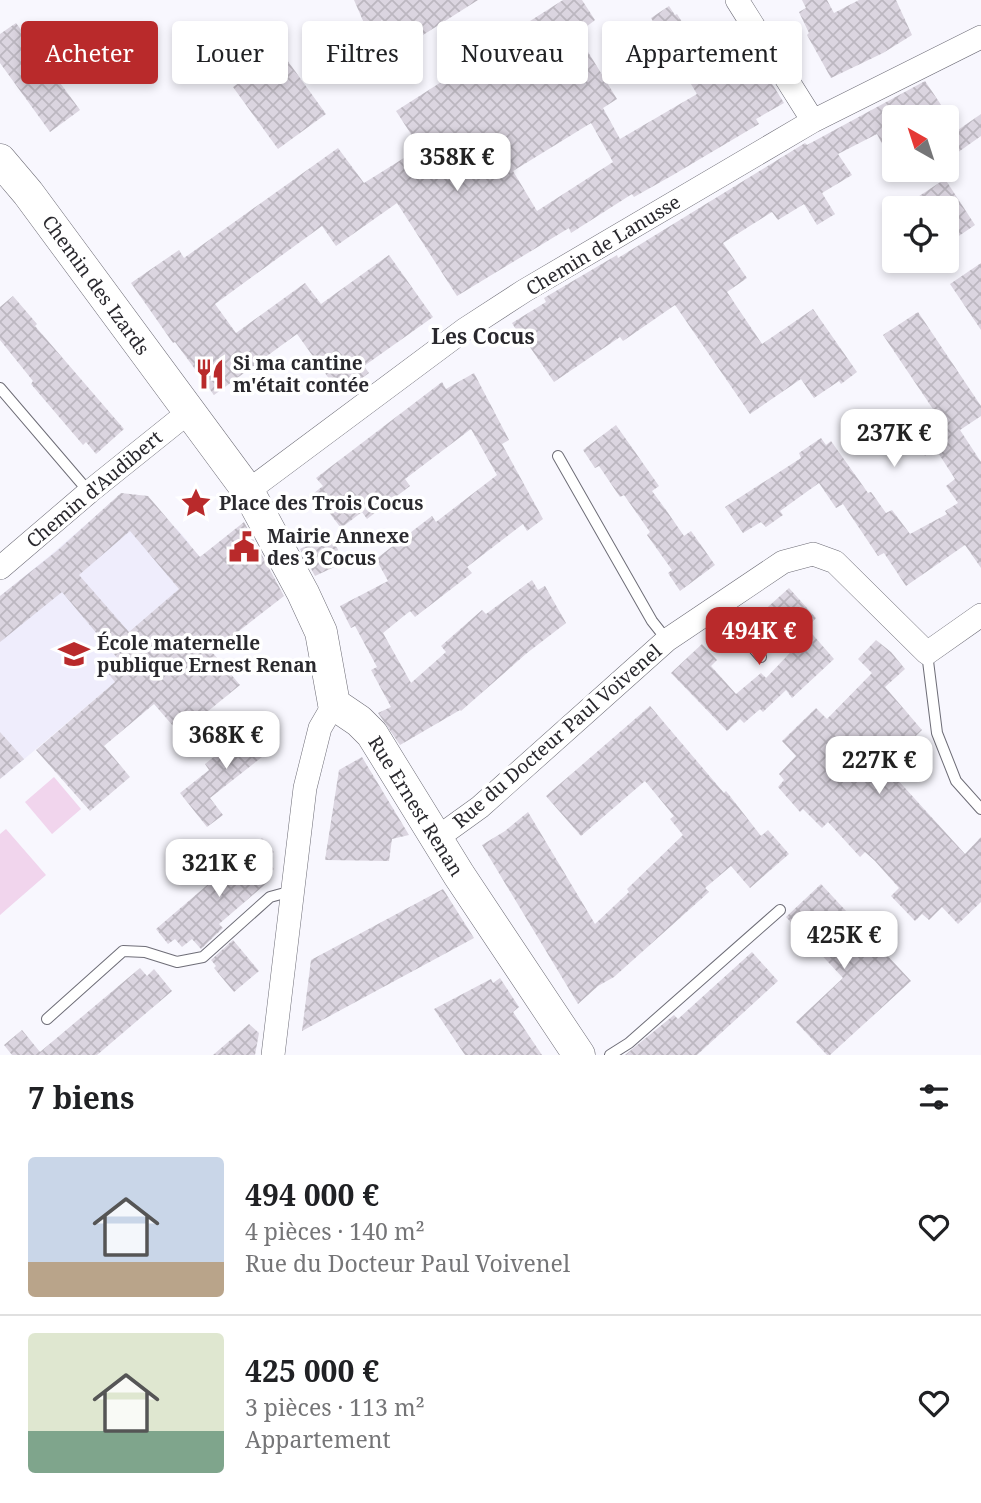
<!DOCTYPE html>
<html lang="fr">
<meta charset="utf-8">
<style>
:root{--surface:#fff;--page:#f2f2f2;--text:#202124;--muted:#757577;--line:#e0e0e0;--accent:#b92a2b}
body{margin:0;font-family:"Noto Serif",serif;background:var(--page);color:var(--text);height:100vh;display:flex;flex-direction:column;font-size:26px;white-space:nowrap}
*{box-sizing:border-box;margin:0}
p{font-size:23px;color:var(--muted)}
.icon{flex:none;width:38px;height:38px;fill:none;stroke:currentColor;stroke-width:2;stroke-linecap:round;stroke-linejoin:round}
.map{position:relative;height:1055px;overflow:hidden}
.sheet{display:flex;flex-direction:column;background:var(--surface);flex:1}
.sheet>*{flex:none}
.top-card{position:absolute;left:21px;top:21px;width:940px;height:63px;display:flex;gap:14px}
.needle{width:46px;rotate:321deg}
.controls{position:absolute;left:882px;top:105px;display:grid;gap:14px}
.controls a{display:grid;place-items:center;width:77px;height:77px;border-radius:7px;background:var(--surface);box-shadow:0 4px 10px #0003;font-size:35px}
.price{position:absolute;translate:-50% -60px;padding:0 16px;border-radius:14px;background:#fff;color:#222;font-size:23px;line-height:46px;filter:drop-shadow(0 2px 4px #0008)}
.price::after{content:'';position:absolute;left:50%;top:42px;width:21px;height:16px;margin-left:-10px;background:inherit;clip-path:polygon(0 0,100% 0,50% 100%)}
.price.selected{background:var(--accent);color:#fff}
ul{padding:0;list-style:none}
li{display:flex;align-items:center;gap:21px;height:175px;padding:0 28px}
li+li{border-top:2px solid var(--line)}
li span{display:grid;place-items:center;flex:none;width:196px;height:140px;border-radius:7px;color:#555}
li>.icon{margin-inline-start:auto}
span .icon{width:84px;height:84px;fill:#fffc;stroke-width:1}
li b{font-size:30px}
h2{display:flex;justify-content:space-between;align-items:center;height:84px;padding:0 28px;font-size:30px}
.pill{padding:0 24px;border-radius:7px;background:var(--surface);box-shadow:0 4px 10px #0003;font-size:24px;line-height:63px}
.pill.selected{background:var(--accent);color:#fff}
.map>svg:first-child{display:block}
.built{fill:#efedfc}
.green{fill:#f1d5ed}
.building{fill:url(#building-cross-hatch);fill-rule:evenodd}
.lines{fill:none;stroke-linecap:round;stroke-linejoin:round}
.lane-casing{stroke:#6e6d77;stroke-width:12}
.street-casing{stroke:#6e6d77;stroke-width:24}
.secondary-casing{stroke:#6e6d77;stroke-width:33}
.lane{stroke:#fff;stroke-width:10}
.street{stroke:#fff;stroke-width:23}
.secondary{stroke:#fff;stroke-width:32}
.labels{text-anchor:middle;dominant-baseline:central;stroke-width:7;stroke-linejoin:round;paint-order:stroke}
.street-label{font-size:19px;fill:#2a292e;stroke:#fff}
.poi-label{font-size:19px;font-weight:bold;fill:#2a292e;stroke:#fff;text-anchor:start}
.neighbourhood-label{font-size:21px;font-weight:bold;fill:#2a292e;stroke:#fff}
</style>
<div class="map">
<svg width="981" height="1055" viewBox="0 0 981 1055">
<defs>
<pattern id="building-cross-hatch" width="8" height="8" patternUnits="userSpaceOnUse" patternTransform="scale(1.75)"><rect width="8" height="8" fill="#dbd5e0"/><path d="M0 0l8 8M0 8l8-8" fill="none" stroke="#bcb7c0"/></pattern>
</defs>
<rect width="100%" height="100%" fill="#f8f7fe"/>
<path class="built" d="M119,496L177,529L190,544L180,627L3,777L0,773V596L47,558Z"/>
<path class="green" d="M54,777L81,809L52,834L25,802Z
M6,829L46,875L0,915V834Z"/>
<path class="building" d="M354,0H478L401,49L382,20L367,30Z
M563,0H582L595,20L577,34L617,99L603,108L620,139L697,94L651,18L669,6L675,15L677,14L703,55L739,31L784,103L756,119L759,124L673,175L634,197L632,194L571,233L569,228L457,296L397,203L336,246L322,226L215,304L236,333L305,283L321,304L389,255L433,317L364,366L369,373L340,394L297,334L214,395L175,342L173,343L131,283L179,250L184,258L338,148L364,183L420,148L396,111L532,24L530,21ZM591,123L613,162L537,211L513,171Z
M802,0H827L834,13L859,0H896L912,35L883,53L831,78L807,35L809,33L799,12L806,8Z
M16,23L80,110L50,132L0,63V34Z
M282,53L326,114L278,149L233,87Z
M925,81L958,130L981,114V136L947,160V117H894V167L877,134L838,154L852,175L822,193L835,214L817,225L804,204L778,220L772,212L723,243L747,278L727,292L762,344L813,309L857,372L841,384L839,381L814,398L801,379L750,414L675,305L623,341L620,337L554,382L525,340L523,341L512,323L546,302L544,298L617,255L618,258L805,143L807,145Z
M945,179L975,225L947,244V208H901Z
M981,263V330L950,284Z
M13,296L37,324L35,326L124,429L96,454L86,442L83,445L31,384L33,381L0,340V307Z
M918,312L981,406V416L960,430L981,462V568L965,545L906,586L884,553L878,556L843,504L836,508L819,483L780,511L783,515L766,527L761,522L743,533L725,507L801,458L799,453L821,438L826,445L831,441L868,493L871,492L886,513L892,510L910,534L947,514L945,511L958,503L946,486L955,479L935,448L925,456L912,437L939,418L883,335Z
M474,373L509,440L502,444L543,519L527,531L523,524L467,567L472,573L415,617L410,611L383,633L411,683L446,652L441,646L482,610L486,614L532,580L538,590L545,586L566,623L527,653L461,711L460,710L400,745L378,713L391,707L371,670L377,667L355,626L351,628L340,606L388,581L376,559L432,516L436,522L497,475L471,429L405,479L410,486L367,519L362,512L341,528L314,493L323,486L316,478L442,382L446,389Z
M616,425L659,486L652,491L666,510L684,536L691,531L715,565L680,591L668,573L672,570L647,535L650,532L624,495L620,497L599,466L595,468L583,450Z
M121,493L148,496L200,557L244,522L284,596L212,652L240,685L180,734L154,704L104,746L130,777L90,811L36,750L115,682L107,672L119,660L62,592L0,642V596L58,550ZM130,531L179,589L129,632L79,575Z
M329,534L345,562L315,576L300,549Z
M789,588L816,618L807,628L834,659L792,698L786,690L763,712L760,709L744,723L740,719L727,731L671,673L702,644L717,660L711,666L736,694L761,673L766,678L791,652L759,615Z
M876,640L891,652L905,669L885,687L922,730L885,766L965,854L981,837V902L958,924L942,907L929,920L922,914L915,921L891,896L899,888L875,861L865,852L860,857L828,822L822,828L803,809L800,812L778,787L784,780L779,774L796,756L782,741L816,708L827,719L872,673L858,659Z
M650,706L724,793L726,791L761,836L768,830L789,854L750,888L731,866L705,888L709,892L614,977L598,986L578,1004L482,845L505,831L528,812L595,924L629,892L627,889L683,835L670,819L674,816L645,781L581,836L546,796Z
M257,722L276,746L210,798L223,815L207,827L180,793L209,770L205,764Z
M0,732L24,759L0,779Z
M362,757L409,835L392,839L389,861L325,860L339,770Z
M262,838L274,852L266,859L274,869L266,876L269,881L219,924L223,928L201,949L192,939L182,947L175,939L168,944L156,929Z
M821,884L911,981L830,1055H827L796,1022L843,978L786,917Z
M443,889L474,938L302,1031L311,960Z
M233,940L259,971L234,992L214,968L216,966L211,960Z
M752,952L778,981L697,1055H625L674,1015L678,1019Z
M140,968L147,976L154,969L172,991L97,1055H12L4,1045L22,1030L40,1052Z
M500,978L519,1007L513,1012L542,1055H465L434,1009L491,979L493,983Z
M249,1024L259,1033L255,1055H213Z"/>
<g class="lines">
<g class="lane-casing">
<path id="lane" d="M0,388L89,492
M558,456L652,621L667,640
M716,605L761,657
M927,653L937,733L956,781L981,809
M47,1019L123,951L145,952L177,962L203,957L270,897L292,891
M610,1055L629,1043L780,910"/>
</g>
<g class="street-casing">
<path id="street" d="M737,0L813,121
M248,491L464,330L524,291L813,121L981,37
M0,568L89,492L190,411
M437,838L480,807L667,640L783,562L813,554L835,562L927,653L981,615
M273,1055L305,788L320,728L334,704"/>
</g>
<g class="secondary-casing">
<path id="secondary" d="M0,160L28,193L248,491L303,593L321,632L334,704L359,721L372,734L459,875L579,1055"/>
</g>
<use href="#lane" class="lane"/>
<use href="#street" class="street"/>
<use href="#secondary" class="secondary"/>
</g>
<defs>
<g id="restaurant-bare" transform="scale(2.415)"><path d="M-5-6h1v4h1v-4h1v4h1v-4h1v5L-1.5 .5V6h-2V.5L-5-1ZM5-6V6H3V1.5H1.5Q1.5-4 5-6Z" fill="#b92a2b" stroke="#fff" stroke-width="2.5" paint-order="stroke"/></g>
<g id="sight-bare" transform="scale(2.415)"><path d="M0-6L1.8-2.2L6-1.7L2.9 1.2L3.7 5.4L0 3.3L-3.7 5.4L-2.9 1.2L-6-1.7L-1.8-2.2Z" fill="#b92a2b" stroke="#fff" stroke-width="2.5" paint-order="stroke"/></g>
<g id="civic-bare" transform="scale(2.415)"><path d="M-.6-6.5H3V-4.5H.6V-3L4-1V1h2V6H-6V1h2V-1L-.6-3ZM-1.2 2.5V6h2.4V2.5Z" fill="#b92a2b" stroke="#fff" stroke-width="2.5" paint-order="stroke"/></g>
<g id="school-bare" transform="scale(2.415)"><path d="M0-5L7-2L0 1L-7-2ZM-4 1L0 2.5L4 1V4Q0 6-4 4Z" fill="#b92a2b" stroke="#fff" stroke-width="2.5" paint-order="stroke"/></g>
</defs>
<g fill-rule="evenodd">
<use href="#restaurant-bare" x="210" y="374"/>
<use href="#sight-bare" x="196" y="503"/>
<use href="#civic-bare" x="244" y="547"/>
<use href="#school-bare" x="74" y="654"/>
</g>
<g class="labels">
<g class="street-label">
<text transform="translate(603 245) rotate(-31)">Chemin de Lanusse</text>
<text transform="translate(96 285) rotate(54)">Chemin des Izards</text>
<text transform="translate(94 489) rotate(-40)">Chemin d'Audibert</text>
<text transform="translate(557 736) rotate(-41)">Rue du Docteur Paul Voivenel</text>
<text transform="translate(416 806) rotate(58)">Rue Ernest Renan</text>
</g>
<g class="poi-label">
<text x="233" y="363">Si ma cantine<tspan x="233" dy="22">m'était contée</tspan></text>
<text x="219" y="503">Place des Trois Cocus</text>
<text x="267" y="536">Mairie Annexe<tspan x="267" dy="22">des 3 Cocus</tspan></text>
<text x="97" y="643">École maternelle<tspan x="97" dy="22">publique Ernest Renan</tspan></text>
</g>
<g class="neighbourhood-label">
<text x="483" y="336">Les Cocus</text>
</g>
</g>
</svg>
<div class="controls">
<a><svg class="needle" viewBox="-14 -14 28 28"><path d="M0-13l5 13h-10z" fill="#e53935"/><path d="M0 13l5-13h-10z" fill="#757577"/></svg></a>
<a><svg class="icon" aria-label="locate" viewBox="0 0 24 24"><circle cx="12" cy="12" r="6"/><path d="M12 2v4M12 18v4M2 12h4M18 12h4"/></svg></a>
</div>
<b class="price" style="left:457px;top:193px">358K €</b>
<b class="price" style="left:894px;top:469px">237K €</b>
<b class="price selected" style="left:759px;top:667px">494K €</b>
<b class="price" style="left:226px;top:771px">368K €</b>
<b class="price" style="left:879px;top:796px">227K €</b>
<b class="price" style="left:219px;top:899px">321K €</b>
<b class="price" style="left:844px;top:971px">425K €</b>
<div class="top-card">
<a class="pill selected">Acheter</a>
<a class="pill">Louer</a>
<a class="pill">Filtres</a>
<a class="pill">Nouveau</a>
<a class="pill">Appartement</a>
</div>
</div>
<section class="sheet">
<h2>7 biens<svg class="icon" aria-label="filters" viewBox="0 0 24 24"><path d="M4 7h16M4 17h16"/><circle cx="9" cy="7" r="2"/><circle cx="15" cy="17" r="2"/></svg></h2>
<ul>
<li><span style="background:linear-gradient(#c9d6e8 75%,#b9a48a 0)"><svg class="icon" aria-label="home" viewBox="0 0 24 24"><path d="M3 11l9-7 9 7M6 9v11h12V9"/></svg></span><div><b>494 000 €</b><p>4 pièces · 140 m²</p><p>Rue du Docteur Paul Voivenel</p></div><svg class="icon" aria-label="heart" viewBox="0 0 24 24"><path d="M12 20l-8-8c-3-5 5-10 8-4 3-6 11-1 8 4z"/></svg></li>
<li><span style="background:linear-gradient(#dfe7d0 70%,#7fa58c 0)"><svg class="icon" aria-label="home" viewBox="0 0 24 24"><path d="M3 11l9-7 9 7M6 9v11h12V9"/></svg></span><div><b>425 000 €</b><p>3 pièces · 113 m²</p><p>Appartement</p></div><svg class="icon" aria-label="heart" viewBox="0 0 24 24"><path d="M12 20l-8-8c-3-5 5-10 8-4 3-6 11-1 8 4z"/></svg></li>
</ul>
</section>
